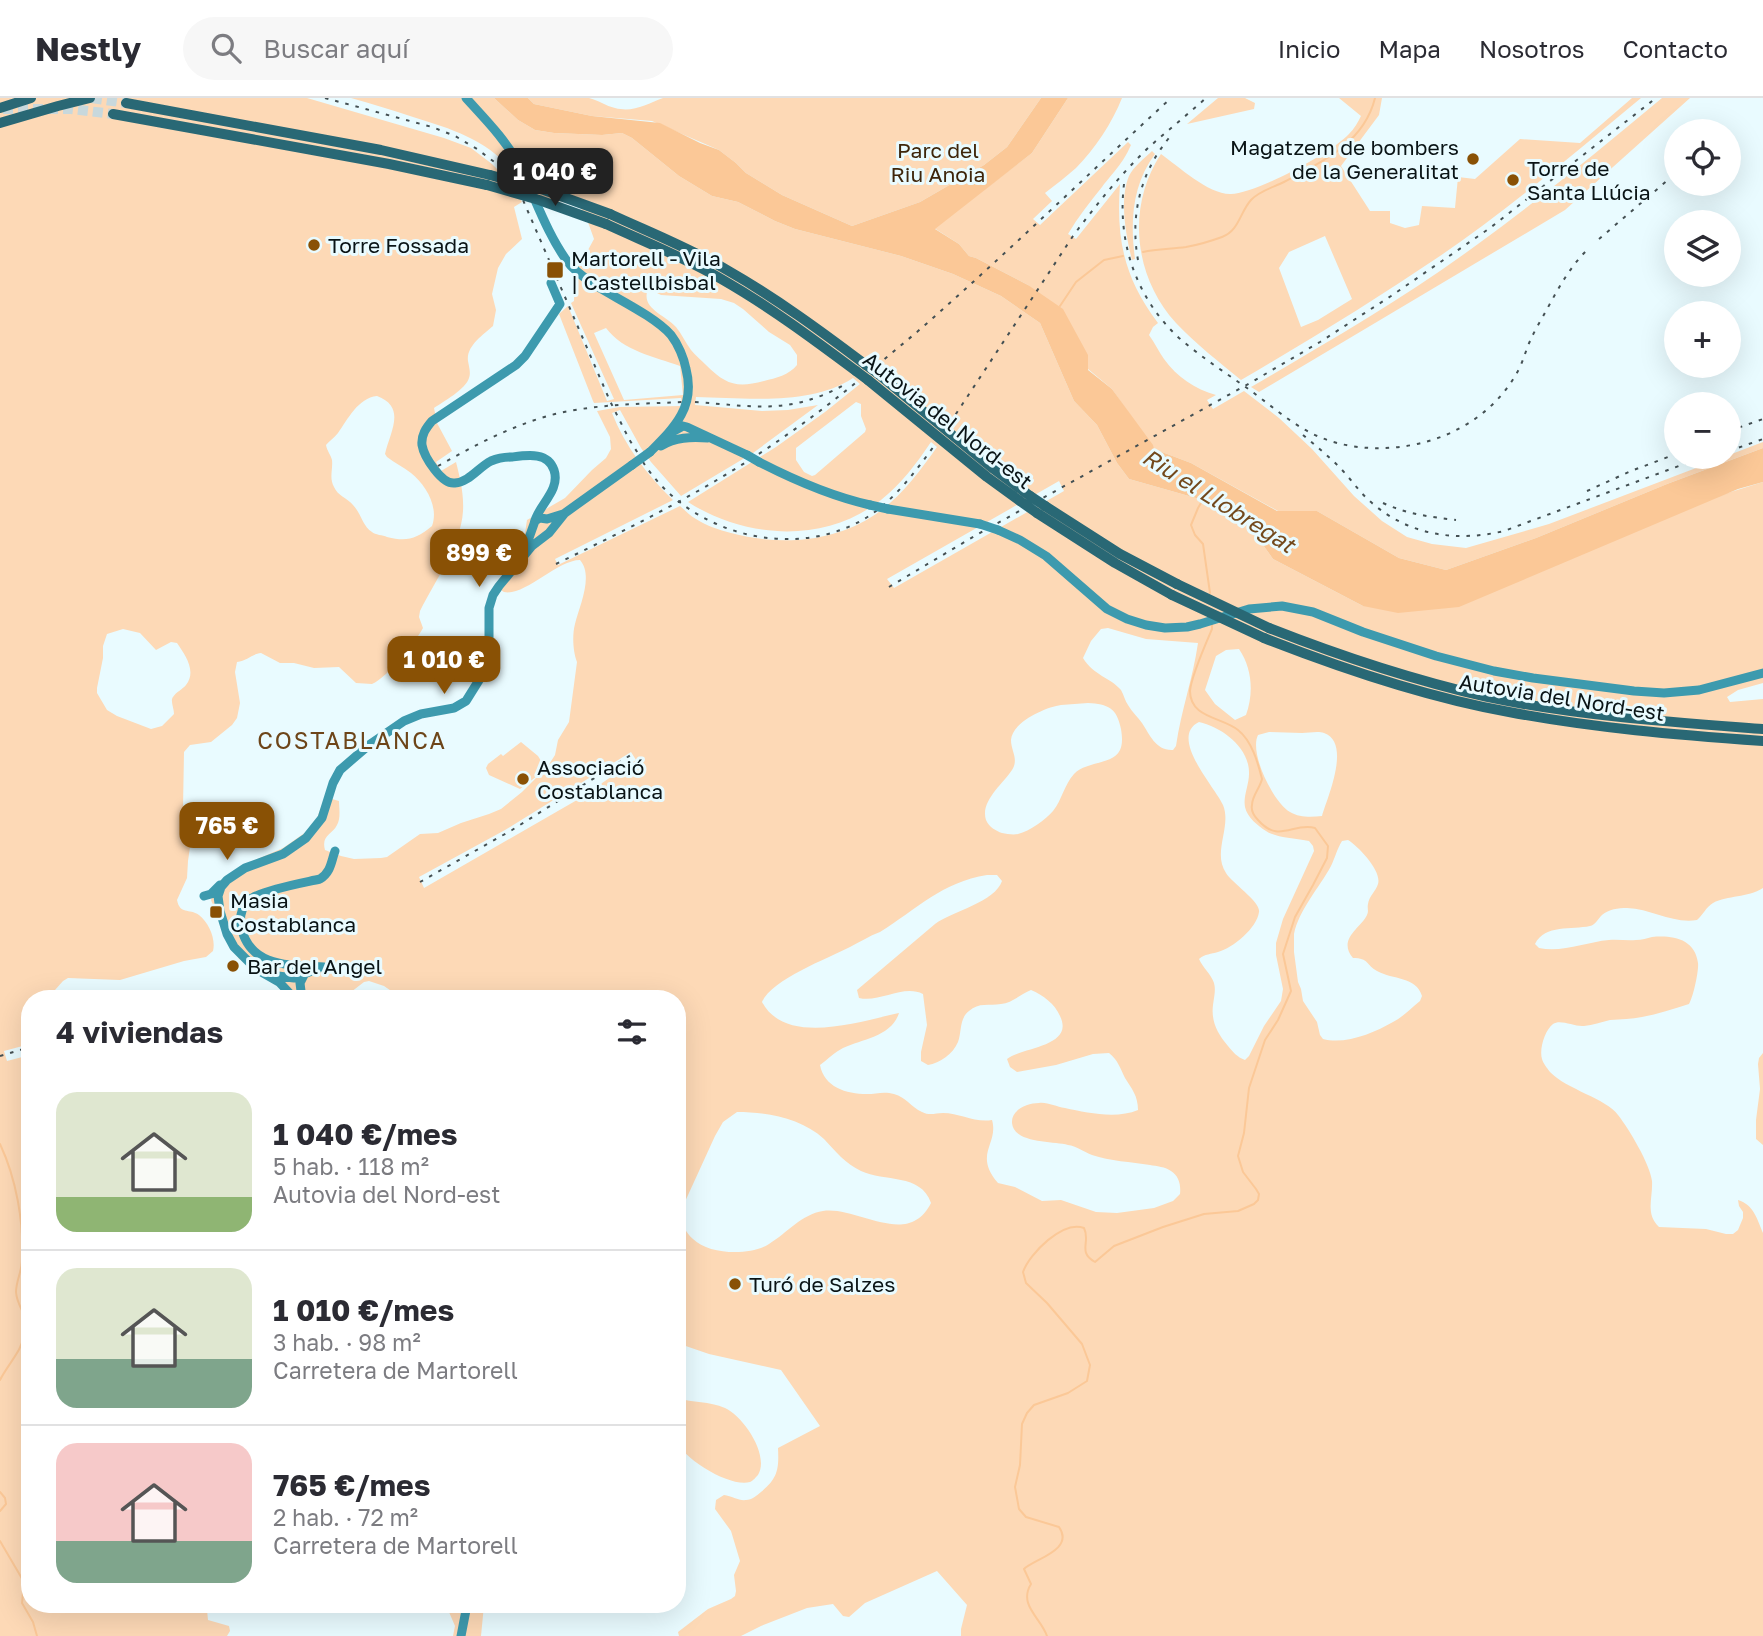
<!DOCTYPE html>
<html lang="es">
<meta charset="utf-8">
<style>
:root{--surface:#fff;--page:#f7f7f7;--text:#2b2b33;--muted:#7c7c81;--line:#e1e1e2;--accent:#895105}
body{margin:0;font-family:"Golos Text",sans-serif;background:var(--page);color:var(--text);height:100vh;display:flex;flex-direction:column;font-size:26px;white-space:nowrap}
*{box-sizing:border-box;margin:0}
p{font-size:23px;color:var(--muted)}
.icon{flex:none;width:38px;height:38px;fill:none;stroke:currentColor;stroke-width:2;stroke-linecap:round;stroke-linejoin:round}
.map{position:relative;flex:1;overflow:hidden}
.panel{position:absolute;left:21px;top:892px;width:665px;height:623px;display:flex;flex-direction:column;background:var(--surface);border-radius:28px;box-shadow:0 7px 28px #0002}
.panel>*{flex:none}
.controls{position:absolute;left:1664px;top:21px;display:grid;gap:14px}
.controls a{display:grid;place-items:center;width:77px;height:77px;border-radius:50%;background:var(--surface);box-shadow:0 7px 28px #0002;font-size:35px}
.price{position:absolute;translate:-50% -60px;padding:0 16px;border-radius:14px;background:var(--accent);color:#fff;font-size:23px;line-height:46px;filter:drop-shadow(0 2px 4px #0008)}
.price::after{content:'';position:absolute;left:50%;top:42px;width:21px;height:16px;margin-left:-10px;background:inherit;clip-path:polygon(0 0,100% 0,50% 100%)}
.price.on{background:#222;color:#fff}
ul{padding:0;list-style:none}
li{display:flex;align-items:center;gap:21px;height:175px;padding:0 35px}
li+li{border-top:2px solid var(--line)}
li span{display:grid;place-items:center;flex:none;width:196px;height:140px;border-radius:21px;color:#555}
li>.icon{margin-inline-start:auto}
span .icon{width:84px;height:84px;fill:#fffc;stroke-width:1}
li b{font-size:30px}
h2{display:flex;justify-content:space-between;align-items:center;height:84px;padding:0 35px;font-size:30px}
header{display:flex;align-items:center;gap:42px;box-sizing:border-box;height:98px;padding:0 35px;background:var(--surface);border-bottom:2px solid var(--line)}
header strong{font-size:33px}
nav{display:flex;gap:38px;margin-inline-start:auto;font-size:24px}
.search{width:490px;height:63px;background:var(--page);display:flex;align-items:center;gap:18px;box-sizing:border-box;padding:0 24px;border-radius:38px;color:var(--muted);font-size:26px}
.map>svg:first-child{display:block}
.green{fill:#fdd9b6;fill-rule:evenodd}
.water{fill:#fbc897}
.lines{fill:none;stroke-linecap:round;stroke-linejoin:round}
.stream{stroke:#fbc897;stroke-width:2}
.highway-tunnel{stroke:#c8d8dc;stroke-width:10;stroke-dasharray:10 5;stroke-linecap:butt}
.secondary{stroke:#3d9aae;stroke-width:9}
.highway{stroke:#296875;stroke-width:10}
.rail{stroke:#445053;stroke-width:2;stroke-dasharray:3.5 7;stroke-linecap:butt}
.secondary-bridge{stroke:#3d9aae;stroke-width:9}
.highway-bridge{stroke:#296875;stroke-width:10}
.poi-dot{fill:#895105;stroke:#e9fbff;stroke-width:2.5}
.labels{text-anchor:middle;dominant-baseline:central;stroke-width:6;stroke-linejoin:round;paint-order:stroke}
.poi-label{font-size:21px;fill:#0a1416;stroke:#e9fbff;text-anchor:start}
.park-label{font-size:21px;fill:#3e250a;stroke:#e9fbff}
.street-label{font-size:21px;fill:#0a1416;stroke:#e9fbff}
.water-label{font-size:23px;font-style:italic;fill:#73491c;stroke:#e9fbff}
.neighbourhood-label{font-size:23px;letter-spacing:2px;fill:#6d4519;stroke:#e9fbff}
</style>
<header>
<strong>Nestly</strong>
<div class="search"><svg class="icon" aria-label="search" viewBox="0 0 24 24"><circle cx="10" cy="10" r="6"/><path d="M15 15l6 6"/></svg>Buscar aquí</div>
<nav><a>Inicio</a><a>Mapa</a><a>Nosotros</a><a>Contacto</a></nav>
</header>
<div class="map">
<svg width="1763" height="1538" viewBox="0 0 1763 1538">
<rect width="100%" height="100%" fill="#e9fbff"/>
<path class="green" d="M0,0H307L444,40L471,50L492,66L512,86L522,104L514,109L522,141L506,156L498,170L492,196L496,212L493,228C483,237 466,248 468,263C469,269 471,275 469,280C466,291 443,304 434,310L437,325L452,353L436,364L441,373L456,364C460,380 464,396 463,413C461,447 435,483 420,513L419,519L423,530C414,546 388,579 372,586L356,585L339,569L314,570L294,565H280L261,555C252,556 247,563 237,564L235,574L240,605L237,620L232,627L211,644L190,647L184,654L183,710L192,735L188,763L187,780L177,802C180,817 189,810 199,817C209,825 216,841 213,853L206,859L184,863L120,882L68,880L63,883L55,892L58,901H30V946L4,953L7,963L30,957V1507H191L207,1512L208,1522L229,1528L230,1533L227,1538H0ZM377,298C407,309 390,334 385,356L387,359C395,365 403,369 411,375C426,387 439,409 432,428C416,441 407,444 387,439C383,437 375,437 372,434C363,429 361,415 353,407C347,400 338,398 334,389C329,380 333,372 332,362C331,357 327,353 326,347C329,343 334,340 338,335C348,321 358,300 377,298ZM123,531L140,535L156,552L171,544L177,545C185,557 197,573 186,587C183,591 176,594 173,599C170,603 174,610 174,616L162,628L151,631L117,618L107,612L97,595V590L103,560V548L107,536Z
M351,0H494L518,22L535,32L554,35L602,37L622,35L632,40L679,78L712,98L738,104L775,123L795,131L901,158L953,176L1001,198L1040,225L1074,303L1097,327L1117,365L1129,381L1210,404L1248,426L1273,461L1363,508L1763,384V585L1738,592L1727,599L1730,604L1763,601V790C1747,800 1728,797 1713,805C1706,809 1703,817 1697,822C1673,826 1652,811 1627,810C1618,810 1609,811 1602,817C1598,821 1595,827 1590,828C1572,832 1545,826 1535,846L1539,850C1562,855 1586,844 1609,842C1618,841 1627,843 1636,842C1642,842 1647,840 1652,839C1673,837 1695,841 1698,865C1699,873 1693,900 1689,906C1673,911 1658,916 1642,919C1632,921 1621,921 1610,922C1601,924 1593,927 1584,928C1574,929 1561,921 1553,926C1545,932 1539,951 1542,961C1543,965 1547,970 1550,974C1566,991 1607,1001 1618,1017C1629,1031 1650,1066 1652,1083C1653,1100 1645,1116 1659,1129L1706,1131L1726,1136H1733L1738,1132L1743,1120V1114L1739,1108L1738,1102C1754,1107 1757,1121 1763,1135V1538H961V1531L967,1507L937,1473L865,1505L849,1519L843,1518L833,1506L807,1510L761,1528L741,1538H679L678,1534L708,1511L731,1501L735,1498L736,1493L734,1477L740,1463L731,1433L715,1411L716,1402L724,1397C732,1398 739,1403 746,1402C752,1402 756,1398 761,1394C778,1380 779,1371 778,1350L820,1328L781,1272L709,1256L677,1245V901H479L473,898L462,901H403L384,888L369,883L364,884L351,894L341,896L338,901H281L282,889L270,879L239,861L226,839L211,802L215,790L221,782L253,763L283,750L306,734L317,720L325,699L339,703C339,710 341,720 337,727C332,737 321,737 325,752L341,758L354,761L381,760L387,759L420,736L438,735L461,725L489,716L501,711L522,694L541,675L520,691L489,677L486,670L488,666L501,656L503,658L521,644L538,658L546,671L555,657L558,642L569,624L577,564C573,554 572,537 575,526C579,509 594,478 580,462C557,462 524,499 504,494C502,493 497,489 495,487L523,448L527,422L565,400L592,372L606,360L611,351L610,339L597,313L620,309L682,308L681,300L594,305L593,303L559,216L568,208L607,303L614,301L571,205L574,203L575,166L588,152L594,141L589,127L576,100L556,104L527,100C506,48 462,34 413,19C393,12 372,6 351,0ZM653,193L661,197L721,201L734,205L743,211L769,234L790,247L797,257V267C789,277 776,280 764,283C737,290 726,287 706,267C701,262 695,257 691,252C685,244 682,236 676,229C665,217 643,211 647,194ZM606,230C623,253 655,259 680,268L683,297L624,302L594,235ZM853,280L860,286L825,314L776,349L688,404C746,441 825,446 881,402C901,386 917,365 931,344L937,349C920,373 901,399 876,416C833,445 780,448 731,435C719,432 707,428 696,421C690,418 685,412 680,408L558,467L555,461L673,402C647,377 625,348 612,315L620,312L641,350L651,364L681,398L753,355L818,307L788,312L762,313L695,307L696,299C745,300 811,308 853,280ZM856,304L861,306V318L866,331L865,334L815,377L812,378L804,374L796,362V350ZM1059,383L1064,393L894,490L887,481ZM1108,530L1146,541L1198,545C1193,580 1181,613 1176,648L1173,652C1156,653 1150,637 1142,625C1138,619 1132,614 1128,607C1125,603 1124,597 1121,592C1110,579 1094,578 1083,560L1091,543L1101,531ZM1239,551C1252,570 1254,595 1246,617L1235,622L1215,606L1205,592L1216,558L1226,552ZM1088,605C1108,606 1117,610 1121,631C1122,637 1123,646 1120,652C1113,667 1086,663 1074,676C1064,687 1062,702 1053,713C1045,722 1030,733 1018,736C1013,737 1007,736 1002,735C996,733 989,729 986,722C980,703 1003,686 1012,672C1019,661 1011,653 1011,642C1012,624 1046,609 1061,607C1070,606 1079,606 1088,605ZM1199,624C1222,629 1250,650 1249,676C1249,687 1243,698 1245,709C1247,719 1258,728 1266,733C1276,740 1297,740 1309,743L1313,748L1314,753L1283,821L1276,845V857L1283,891L1281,903L1264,928L1249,958L1245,962C1237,959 1233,954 1228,948C1217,935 1211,923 1213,907C1214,899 1216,892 1214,885C1211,876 1203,870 1199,861C1205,856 1211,856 1218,854C1233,850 1257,830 1259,814C1261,804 1232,785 1226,775C1212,754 1232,729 1223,707C1215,689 1168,639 1199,624ZM1269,634C1280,634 1291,635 1302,635C1309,635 1318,633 1324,635C1352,645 1327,700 1322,718C1312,719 1300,720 1290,714C1273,704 1249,655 1258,637ZM631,654L636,662L577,702L424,790L419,779L505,732ZM1348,742C1359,749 1382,773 1378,786C1376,793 1369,798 1368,806C1367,811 1369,812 1367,817C1361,830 1337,841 1353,860C1369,860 1366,867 1377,873C1393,882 1416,878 1422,898L1420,903C1411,910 1403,919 1393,924C1374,935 1345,947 1323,941L1320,937L1317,924L1303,903L1301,891L1298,884L1294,854V836C1299,812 1319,790 1331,768C1335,760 1337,751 1342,743ZM987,777H997L1002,783C995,804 953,813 935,826L857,892L859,900C880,905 903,886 923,896L927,927L921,954V963L928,967C940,965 953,956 958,944C962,933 959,921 969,913C979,904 989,908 1001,906C1012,905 1021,896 1031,892C1043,897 1055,906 1060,918C1075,949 1022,949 1007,961L1010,969L1017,974L1056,967L1093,956L1109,955C1118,962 1120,970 1125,980C1132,991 1138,998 1138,1012C1117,1021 1087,1015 1065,1010C1056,1009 1048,1004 1039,1005C1027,1005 1011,1012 1012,1025C1014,1046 1053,1043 1068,1047C1076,1048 1084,1054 1092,1057C1110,1063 1131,1064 1150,1067C1156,1068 1166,1069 1171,1073C1179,1078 1181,1087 1180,1096L1173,1103L1154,1110L1117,1115L1096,1114L1061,1102L1042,1103L1015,1089L998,1085C973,1056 999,1046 992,1022C975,1025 960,1015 943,1015C935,1015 930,1018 922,1014C911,1009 906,999 894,996C884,993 876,996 867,996C846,996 824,989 820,967C828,961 835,954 843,950C863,941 892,938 899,915C861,923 786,949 762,904C772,881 827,861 850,849C860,844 869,838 880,834C917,811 942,784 987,777ZM737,1014C766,1014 801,1020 824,1041C835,1053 846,1066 861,1073C884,1084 921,1075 931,1105C908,1151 858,1108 823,1113C802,1116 787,1135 769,1146C751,1158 709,1157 693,1141C683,1132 680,1121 683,1108L715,1038L723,1024Z
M528,0C546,0 571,0 589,0C598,2 606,8 615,10C633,15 647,6 663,0H1041L1007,49L984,67L920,104L852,128L782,97L746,75L736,65L719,52L652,23L592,18L534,6Z
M1068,0H1122C1112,25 1095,51 1076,70C1066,79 1055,87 1045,95L1052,103L1033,121L1040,127L1128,44L1131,47C1122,67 1114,73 1102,89C1090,104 1078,119 1068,136L1076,141L1120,86C1116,141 1124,180 1158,225L1153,229L1149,237C1155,245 1159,254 1164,261C1177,279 1195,291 1216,297L1207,302L1213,311L1244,293L1279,320L1312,351L1354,398L1382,423L1407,439L1432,446L1466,450L1549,426L1725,359H1729V357L1763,344V350L1667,386L1536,440L1446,472L1399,460L1317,413H1278L1191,365L1154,351L1112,291L1088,271L1028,187L976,160L969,158L959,146L934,130L1032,55Z
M1218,0H1245L1255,5L1254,11L1187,26Z
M1339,0H1382L1379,17L1341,68L1370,113H1390V125L1405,130L1419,127L1422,108L1455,110L1458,79L1475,81L1520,41L1580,45L1632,0H1641C1576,54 1510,110 1440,158C1375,202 1308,243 1241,282C1219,264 1196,246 1176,225C1134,179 1126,109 1161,56C1178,68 1208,96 1230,96C1254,97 1333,54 1349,36C1354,31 1358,24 1361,18ZM1325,138L1352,201L1318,222L1301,229L1279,170L1289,154Z
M1662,0H1690L1565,112L1259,294L1251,289C1328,244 1406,199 1478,146C1541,100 1602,50 1662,0Z
M1152,53L1155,56C1132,87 1130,124 1135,161L1132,162C1126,138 1119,102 1129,78C1133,69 1145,60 1152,53Z
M1763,955V1047L1756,1041V1022L1760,991L1758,966L1759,960Z
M677,1300C693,1305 709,1303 725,1310C743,1318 770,1357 758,1377C756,1379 753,1383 750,1384C731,1390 683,1361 677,1343C675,1336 677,1310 677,1300Z
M446,1507H484L481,1538H453L455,1528Z"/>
<path class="water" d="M494,0H528L534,6L592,18L660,25L700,45L719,52L736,65L746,75L782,97L852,128L920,104L984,67L1007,49L1041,0H1068L1032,55L935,131L959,146L969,158L976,160L1028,187L1063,211L1088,257V272L1112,291L1153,347L1154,351L1191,365L1277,413H1317L1399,460L1446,472L1536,440L1667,386L1763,350V384L1738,391L1459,509L1398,515L1363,508L1273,461L1248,426L1210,404L1129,381L1117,365L1097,327L1074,303L1040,225L1001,198L953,176L901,158L795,131L775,123L738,104L712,98L679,78L632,40L622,35L602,37L554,35L535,32L518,22Z"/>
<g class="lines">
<path class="stream" d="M1143,154C1157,151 1172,151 1186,149C1198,147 1211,143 1222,139C1239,133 1240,114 1251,102C1259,93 1274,89 1284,84C1322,64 1364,45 1375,0
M1060,208L1076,184L1104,162L1123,158
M1204,400L1198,410L1191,427L1195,437L1203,446L1210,495
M285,901L287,900
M0,1046C16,1080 24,1124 22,1162C22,1173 16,1183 16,1194C17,1210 29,1216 25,1235C22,1253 8,1266 0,1282
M0,1394L5,1400L6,1406L0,1413
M0,1443L24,1484L22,1505L33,1524L37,1538
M1047,1538C1041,1520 1018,1507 1031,1486L1024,1471C1034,1461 1075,1452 1059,1429L1026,1419L1019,1411L1015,1389L1020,1367L1022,1326L1027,1315L1034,1307L1068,1295L1087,1283L1090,1267L1082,1246L1047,1205L1026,1185L1023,1174C1030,1155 1063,1122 1084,1130C1091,1144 1077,1154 1095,1164L1114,1148L1163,1129L1204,1116L1238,1113L1254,1106L1258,1102L1259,1096L1256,1091L1243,1074L1238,1058L1244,1035L1249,990L1265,942L1278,922L1291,893L1283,856L1295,819L1313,787L1327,760L1328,748L1315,730C1293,724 1279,746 1258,722C1254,718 1251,712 1252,707C1252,698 1260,690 1262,681C1258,665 1252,643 1238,632C1222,619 1190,620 1190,593C1191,579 1206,545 1212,531V525"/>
<path class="highway-tunnel" d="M92,0L126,5
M3,11H71L113,16"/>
<path class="secondary" d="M466,0C485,21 506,42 519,67C535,99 546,134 567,163C574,173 585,180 595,187C617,201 654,218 671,237C678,246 684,260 686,271C696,309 674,330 650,354
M672,334L683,328L687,329L747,357
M661,348C675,339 691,339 708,340
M759,364C794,382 830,398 870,407
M888,411L980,426
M534,426C537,408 561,393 554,372C548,354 528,357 512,359C505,359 498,360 491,363C479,369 469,384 455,385C442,387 424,359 422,347C421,337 426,330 432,323L516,267L525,258L560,206L551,185
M998,432L1020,442L1046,458L1107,511L1127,521L1146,527L1165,530L1187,529L1200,526L1249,511L1282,508L1313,514L1363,534L1436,558L1494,573L1533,580L1634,593L1664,595L1699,592L1763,575
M524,454L535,423L540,420L547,421L563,416
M204,798L211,796L220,787
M324,869C290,867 249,870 241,828C239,817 243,805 252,800C267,791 302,785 320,781C331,774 331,764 335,753
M278,878L294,880L319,870
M295,901L279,884L256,871L234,849L227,836L220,813L218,798L221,789L227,782L245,770L283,756L306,740L322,720L333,685L340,672L369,647L404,623L421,616L454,610L466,603L481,579L487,565L489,549V510L493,497L499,488L532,448L549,435L565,415L632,367
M302,901L300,885L306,873
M461,1538L467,1507"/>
<path class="highway" d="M126,5L381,52L490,77
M0,10L31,0
M113,16L389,66L487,87
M0,25L58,8L90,0
M610,116C649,134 690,150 727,172C776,200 821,233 866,267
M606,126C645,144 686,160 723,182C770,209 813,241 856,273
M877,275L991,369L1030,398
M868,282L987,379L1020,403
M1045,408L1120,456L1177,486
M1037,415L1115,465L1172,497
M1269,530C1340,558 1413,582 1487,599C1578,618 1671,624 1763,631
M1264,540C1343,571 1425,599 1509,614C1593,630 1678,637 1763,643"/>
<path class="rail" d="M325,0L432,29L455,38L477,51L497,66L512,85L523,102L610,303L629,341L639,357
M1124,86C1117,144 1136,200 1179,240C1200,258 1224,274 1247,290C1271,307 1294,329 1322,340C1364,357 1421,352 1460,330C1485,317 1506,296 1519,271C1524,261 1526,251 1531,241C1535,232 1541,222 1546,213C1558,191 1569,170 1587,152
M1599,141L1676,75
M1138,162C1130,118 1140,75 1169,40
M695,304C753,308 788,317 842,288
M950,325L1073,138C1096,107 1120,77 1148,50C1167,33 1187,17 1206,0
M1729,333L1763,321
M1303,337C1317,349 1331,360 1343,373C1353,384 1361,396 1372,405C1410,438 1457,444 1504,433L1703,359
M1729,353L1763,341
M643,364C689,437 796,465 869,418C896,400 915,374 934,348
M438,368C475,347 513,327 555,316C597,306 640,306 683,304
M1587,393L1631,373L1676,356
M1383,405C1407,416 1430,419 1456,422
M556,466C636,427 715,388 788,336C833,305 875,269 917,234C1004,158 1086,78 1171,0
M889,489L978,436L1250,285L1320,244L1391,198L1490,130L1656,0
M420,784L512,732L634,655
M0,958L30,949"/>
<path class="secondary-bridge" d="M747,357L759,364
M632,367L650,354
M870,407L888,411
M980,426L998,432"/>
<path class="highway-bridge" d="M490,77L544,92L610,116
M487,87L539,102L606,126
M866,267L877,275
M856,273L868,282
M1030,398L1045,408
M1020,403L1037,415
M1177,486L1269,530
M1172,497L1264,540"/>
</g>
<g class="poi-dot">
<circle cx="1473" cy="61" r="7"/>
<circle cx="1513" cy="82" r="7"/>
<circle cx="314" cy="147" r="7"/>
<rect x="546" y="163" width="18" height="18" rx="3.5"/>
<circle cx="523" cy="681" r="7"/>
<rect x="209" y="807" width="14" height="14" rx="3.5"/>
<circle cx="233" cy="868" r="7"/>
<circle cx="735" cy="1186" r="7"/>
</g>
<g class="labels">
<g class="poi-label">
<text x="1459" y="49" text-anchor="end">Magatzem de bombers<tspan x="1459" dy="24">de la Generalitat</tspan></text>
<text x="1527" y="70">Torre de<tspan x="1527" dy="24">Santa Llúcia</tspan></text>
<text x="328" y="147">Torre Fossada</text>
<text x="571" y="160">Martorell - Vila<tspan x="571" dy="24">| Castellbisbal</tspan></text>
<text x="537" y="669">Associació<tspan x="537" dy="24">Costablanca</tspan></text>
<text x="230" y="802">Masia<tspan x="230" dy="24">Costablanca</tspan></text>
<text x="247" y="868">Bar del Angel</text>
<text x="749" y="1186">Turó de Salzes</text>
</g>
<g class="park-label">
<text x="938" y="52">Parc del<tspan x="938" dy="24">Riu Anoia</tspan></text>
</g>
<g class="street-label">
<text transform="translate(948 322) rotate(38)">Autovia del Nord-est</text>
<text transform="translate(1562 599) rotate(9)">Autovia del Nord-est</text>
</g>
<g class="water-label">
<text transform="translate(1219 402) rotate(32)">Riu el Llobregat</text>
</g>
<g class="neighbourhood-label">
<text x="352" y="642">COSTABLANCA</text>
</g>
</g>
</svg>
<div class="controls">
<a><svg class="icon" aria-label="locate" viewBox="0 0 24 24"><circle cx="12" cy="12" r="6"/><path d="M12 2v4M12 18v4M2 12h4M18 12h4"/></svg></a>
<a><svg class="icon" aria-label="layers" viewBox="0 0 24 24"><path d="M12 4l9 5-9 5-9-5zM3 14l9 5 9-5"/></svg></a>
<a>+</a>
<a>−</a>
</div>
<b class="price on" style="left:555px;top:110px">1 040 €</b>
<b class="price" style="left:479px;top:491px">899 €</b>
<b class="price" style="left:444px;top:598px">1 010 €</b>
<b class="price" style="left:227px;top:764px">765 €</b>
<section class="panel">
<h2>4 viviendas<svg class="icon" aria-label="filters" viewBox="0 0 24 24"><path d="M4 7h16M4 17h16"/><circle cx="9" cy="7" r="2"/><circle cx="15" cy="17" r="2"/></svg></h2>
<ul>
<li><span style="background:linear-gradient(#dfe7d0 75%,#8fb573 0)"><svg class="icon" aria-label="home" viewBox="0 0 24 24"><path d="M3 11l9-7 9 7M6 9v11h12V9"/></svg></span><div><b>1 040 €/mes</b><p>5 hab. · 118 m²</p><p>Autovia del Nord-est</p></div></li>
<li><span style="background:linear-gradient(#dfe7d0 65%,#7fa58c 0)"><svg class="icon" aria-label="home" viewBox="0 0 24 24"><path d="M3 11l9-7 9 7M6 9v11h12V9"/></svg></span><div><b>1 010 €/mes</b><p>3 hab. · 98 m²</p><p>Carretera de Martorell</p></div></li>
<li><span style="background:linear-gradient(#f6c9c9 70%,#7fa58c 0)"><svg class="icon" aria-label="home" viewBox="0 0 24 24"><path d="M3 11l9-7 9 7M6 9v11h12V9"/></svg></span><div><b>765 €/mes</b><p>2 hab. · 72 m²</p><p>Carretera de Martorell</p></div></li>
</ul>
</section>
</div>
